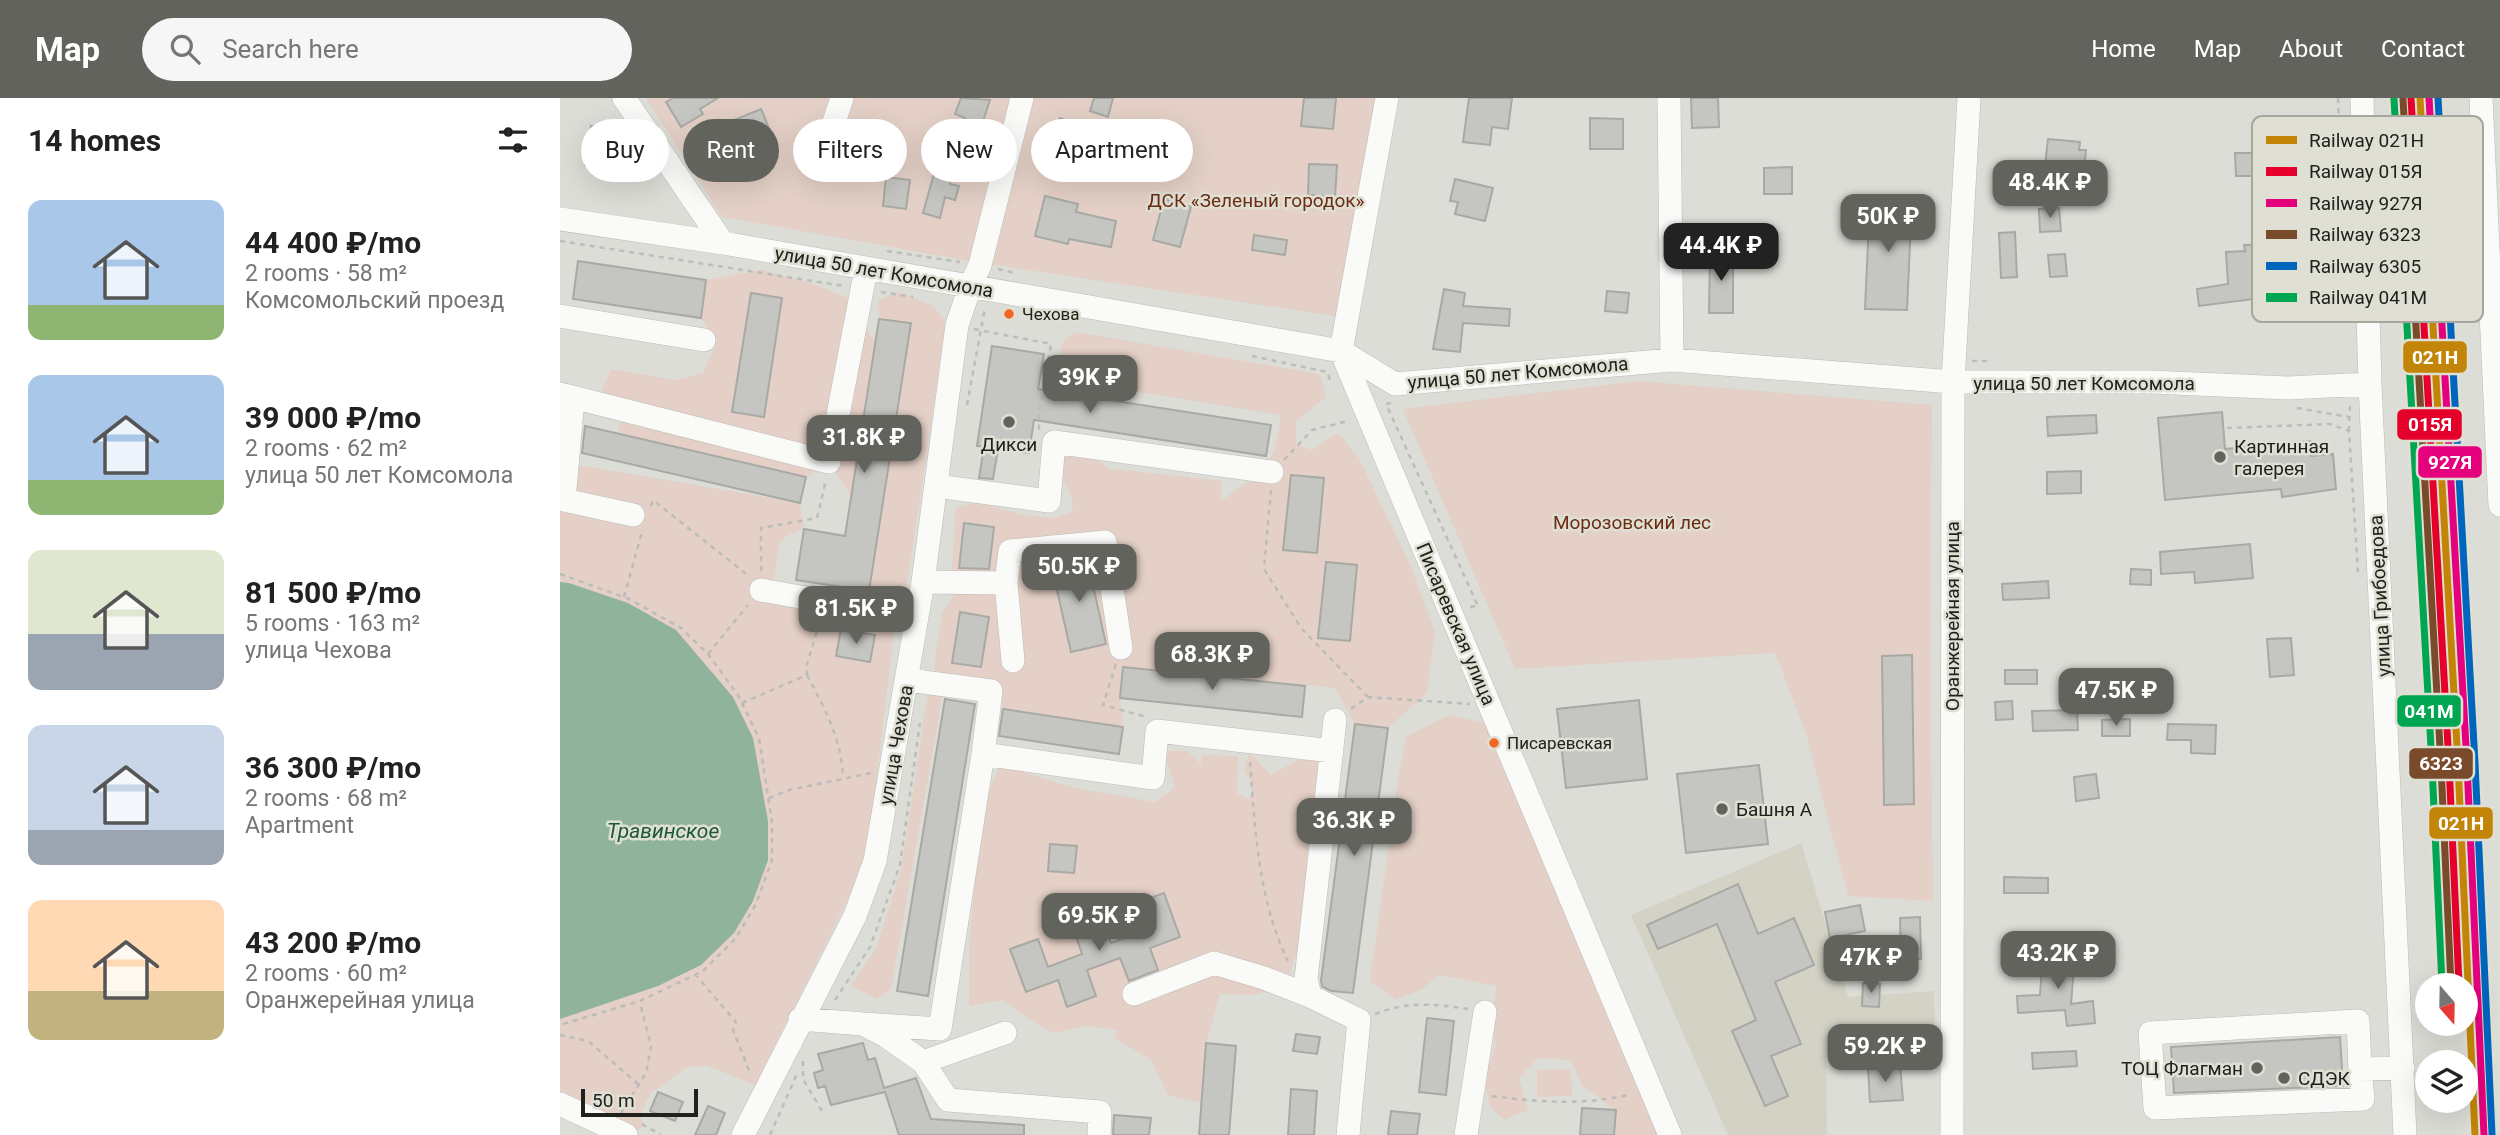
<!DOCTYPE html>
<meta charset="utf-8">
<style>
:root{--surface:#fff;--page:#f6f6f6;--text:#222;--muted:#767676;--accent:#63635e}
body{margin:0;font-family:Roboto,sans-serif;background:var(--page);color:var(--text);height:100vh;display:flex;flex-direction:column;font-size:26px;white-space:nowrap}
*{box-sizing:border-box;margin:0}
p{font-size:23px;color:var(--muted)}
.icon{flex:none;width:38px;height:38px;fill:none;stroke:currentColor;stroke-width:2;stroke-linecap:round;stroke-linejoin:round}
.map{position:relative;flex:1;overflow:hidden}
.side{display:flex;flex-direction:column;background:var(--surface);width:560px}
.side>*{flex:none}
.hud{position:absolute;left:21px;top:21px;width:665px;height:63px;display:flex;gap:14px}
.needle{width:46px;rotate:160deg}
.fabs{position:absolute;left:1855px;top:875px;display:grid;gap:14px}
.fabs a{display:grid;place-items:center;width:63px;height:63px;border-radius:50%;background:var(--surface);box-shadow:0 7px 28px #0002;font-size:35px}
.scale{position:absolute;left:21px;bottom:18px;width:117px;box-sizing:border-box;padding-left:7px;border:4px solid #21211d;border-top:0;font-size:19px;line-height:24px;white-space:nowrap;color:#21211d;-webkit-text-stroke:5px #e0dfd4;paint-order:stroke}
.price{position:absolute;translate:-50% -60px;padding:0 16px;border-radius:14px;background:var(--accent);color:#fff;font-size:23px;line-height:46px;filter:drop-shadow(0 2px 4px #0008)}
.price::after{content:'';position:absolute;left:50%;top:42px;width:21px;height:16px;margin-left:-10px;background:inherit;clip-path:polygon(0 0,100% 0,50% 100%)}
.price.on{background:#222;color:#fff}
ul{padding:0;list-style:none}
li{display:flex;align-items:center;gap:21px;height:175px;padding:0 28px}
li span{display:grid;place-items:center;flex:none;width:196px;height:140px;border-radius:14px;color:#555}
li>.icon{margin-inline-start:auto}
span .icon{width:84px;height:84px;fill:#fffc;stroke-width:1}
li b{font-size:30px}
h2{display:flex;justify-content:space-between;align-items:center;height:84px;padding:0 28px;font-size:30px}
.pill{padding:0 24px;border-radius:32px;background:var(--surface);box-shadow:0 7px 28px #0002;font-size:24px;line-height:63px}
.pill.on{background:var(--accent);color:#fff}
header{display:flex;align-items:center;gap:42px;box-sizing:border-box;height:98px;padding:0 35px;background:var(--accent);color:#fff}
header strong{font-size:33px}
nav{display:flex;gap:38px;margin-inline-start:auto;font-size:24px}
.search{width:490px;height:63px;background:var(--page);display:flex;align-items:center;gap:18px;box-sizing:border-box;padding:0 24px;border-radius:38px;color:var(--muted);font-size:26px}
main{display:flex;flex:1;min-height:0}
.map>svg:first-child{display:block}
.built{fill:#d3d2c5}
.green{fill:#e4d0c6}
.water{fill:#8fb39d}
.building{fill:#c5c6c1;stroke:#a8a9a5;stroke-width:2}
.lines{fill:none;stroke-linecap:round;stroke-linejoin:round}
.minor-casing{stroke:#bcbbb7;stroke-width:24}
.path{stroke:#bcbcba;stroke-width:2.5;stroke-dasharray:5 5;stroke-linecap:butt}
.minor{stroke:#fafaf9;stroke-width:23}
.rail{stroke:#bfbfbe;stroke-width:4.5;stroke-dasharray:10 5;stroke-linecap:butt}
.rail-1-casing{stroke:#e0dfd4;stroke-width:12}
.rail-2-casing{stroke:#e0dfd4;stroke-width:12}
.rail-3-casing{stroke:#e0dfd4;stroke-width:12}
.rail-4-casing{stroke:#e0dfd4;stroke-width:12}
.rail-5-casing{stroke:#e0dfd4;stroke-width:12}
.rail-6-casing{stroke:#e0dfd4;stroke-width:12}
.rail-1{stroke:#c28507;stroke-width:7}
.rail-2{stroke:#e4002b;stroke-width:7}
.rail-3{stroke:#e5007d;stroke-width:7}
.rail-4{stroke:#7a4b2a;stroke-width:7}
.rail-5{stroke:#0065bd;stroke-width:7}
.rail-6{stroke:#00a651;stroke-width:7}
.bus-dot{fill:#f26522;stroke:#e0dfd4;stroke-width:2.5}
.poi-dot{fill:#63635e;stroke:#e0dfd4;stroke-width:2.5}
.labels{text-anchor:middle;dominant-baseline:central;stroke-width:5;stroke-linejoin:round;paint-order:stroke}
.bus-label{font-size:17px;fill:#21211d;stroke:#e0dfd4;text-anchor:start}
.park-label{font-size:19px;fill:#6c2c11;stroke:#e0dfd4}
.street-label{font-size:19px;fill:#21211d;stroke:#e0dfd4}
.poi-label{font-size:19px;fill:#21211d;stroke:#e0dfd4;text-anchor:start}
.water-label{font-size:21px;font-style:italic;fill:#1a573b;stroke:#e0dfd4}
.key{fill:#e0dfd4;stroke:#a7a69d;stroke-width:2}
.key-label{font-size:19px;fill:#21211d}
.line-badge{stroke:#e0dfd4;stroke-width:2.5}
.badge-label{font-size:19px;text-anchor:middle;font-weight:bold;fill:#fff}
</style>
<header>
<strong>Map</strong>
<div class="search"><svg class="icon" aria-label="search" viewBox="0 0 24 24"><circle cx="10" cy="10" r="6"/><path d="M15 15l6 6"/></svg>Search here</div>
<nav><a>Home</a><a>Map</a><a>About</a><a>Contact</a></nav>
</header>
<main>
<section class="side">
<h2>14 homes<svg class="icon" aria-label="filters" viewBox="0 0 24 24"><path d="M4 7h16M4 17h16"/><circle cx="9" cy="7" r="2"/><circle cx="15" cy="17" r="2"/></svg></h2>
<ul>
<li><span style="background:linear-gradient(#a9c7e8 75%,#8fb573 0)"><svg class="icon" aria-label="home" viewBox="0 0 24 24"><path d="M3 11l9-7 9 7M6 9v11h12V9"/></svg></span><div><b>44 400 ₽/mo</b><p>2 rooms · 58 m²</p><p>Комсомольский проезд</p></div></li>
<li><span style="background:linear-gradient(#a9c7e8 75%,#8fb573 0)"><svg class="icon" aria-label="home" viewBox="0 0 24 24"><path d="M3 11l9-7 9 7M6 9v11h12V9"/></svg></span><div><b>39 000 ₽/mo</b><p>2 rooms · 62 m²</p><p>улица 50 лет Комсомола</p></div></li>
<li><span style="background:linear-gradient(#dfe7d0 60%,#9aa5b1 0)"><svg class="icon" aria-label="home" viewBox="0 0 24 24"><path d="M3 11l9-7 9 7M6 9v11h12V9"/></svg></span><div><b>81 500 ₽/mo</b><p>5 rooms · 163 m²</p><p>улица Чехова</p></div></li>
<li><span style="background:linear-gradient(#c9d6e8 75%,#9aa5b1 0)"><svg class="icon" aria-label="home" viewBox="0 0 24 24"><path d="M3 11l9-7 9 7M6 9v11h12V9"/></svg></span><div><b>36 300 ₽/mo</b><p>2 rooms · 68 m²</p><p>Apartment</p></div></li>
<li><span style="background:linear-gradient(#ffd9b3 65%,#c2b280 0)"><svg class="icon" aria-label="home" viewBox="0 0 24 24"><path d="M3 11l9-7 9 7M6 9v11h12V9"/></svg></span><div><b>43 200 ₽/mo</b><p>2 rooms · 60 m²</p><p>Оранжерейная улица</p></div></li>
</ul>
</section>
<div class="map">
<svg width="1940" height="1037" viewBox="0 0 1940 1037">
<rect width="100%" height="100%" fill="#ddddd7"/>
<path class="built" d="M1241,745L1288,899L1374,893L1375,953L1266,956L1267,1037H1168L1071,817Z"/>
<path class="green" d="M86,0H821L781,219L421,165L162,119Z
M201,172L248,184L289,200L315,245L291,398L269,364L246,379L58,336L61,315L41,295L51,271L116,282L143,275L157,243L141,220L146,182Z
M338,194L373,208L386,224L346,494L322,499L309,493L350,226L319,221L318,203Z
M515,234L760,276L766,299L736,323V347L752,352L778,335L799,360L852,471L875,535L867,595L828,630L795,626L775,590L563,569L560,600L563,629L443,611L438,584L408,580L378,581L374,570L382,515L396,494L391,480L396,410L417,404L463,417L493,420L512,414C516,392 500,377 485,363L504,349L541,364L554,374L555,371L662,383L660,402C672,399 706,368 712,357C717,346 719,329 721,317L499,281L502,245Z
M1078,283L1372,307L1370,552L1373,803L1288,798L1246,636L1215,555L955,571L843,311Z
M0,367L24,368L240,405L244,431L228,437L220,444L211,494L336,516L307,763L195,987L146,967L125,970L104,987L91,994L80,1017L85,1028L77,1032L0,998Z
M368,594L378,595L382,601L331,891L316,901L291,887L316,851L342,768Z
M889,617L926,625L1104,1037H1054L1056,1012L1023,989L1010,962L978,960L959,980L968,1012L944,1022L931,1010L924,983L936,946L930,921L937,888L880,877L862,891L836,902L810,883L839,674L847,638Z
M603,653H628L641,666L642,657L678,658L677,695L689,702L693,686L684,673L689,654L711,677L737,662H762L757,720L748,744L744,833L725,888L693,897L660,896L646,945L641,1005L608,997L591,962L554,940L558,932L527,928L493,935L470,922L443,902L409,908V849L416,770L427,698L440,667L515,690L595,704L615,689Z
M1011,971L1012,998L977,999V972Z"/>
<path class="water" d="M0,484L9,485L68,505L116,532L173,599L193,640L208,723V762L193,803L174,835L141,867L98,888L0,921Z"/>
<path class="building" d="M113,0H158L140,11L143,16L121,29L106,4Z
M401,0L430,2L416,44L398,36L405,20L395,16Z
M534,0H553L548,19L530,13Z
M744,0H776L773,31L741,28Z
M909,0H952L948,31L932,29L930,47L903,44Z
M1131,0H1158L1159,29L1132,30Z
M201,11L213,40L174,56L162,27Z
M500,20L511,24L500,53L489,49Z
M1030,20L1063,21V51H1030Z
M31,28L71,36L74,39L68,74L25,67Z
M1488,41L1520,44L1519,52H1526L1522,90L1494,88L1496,69L1485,68Z
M1675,55H1701L1702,78H1676Z
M749,66L777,67L775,99L748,97Z
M1232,69V96H1204V70Z
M375,72L392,77L390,86L399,88L395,102L385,99L380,120L363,115Z
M326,79L350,82L346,111L323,108Z
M895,81L933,90L925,123L895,116L898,104L890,103Z
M485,98L518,106L516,114L556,123L551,149L509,141L508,146L475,138Z
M1310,100L1352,102L1347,212L1305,211Z
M604,101L631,109L620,149L593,142Z
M1499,110L1501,133L1480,134L1479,111Z
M1455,134L1457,179L1441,180L1439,135Z
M694,137L727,142L725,157L692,152Z
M1712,146L1713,167L1692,168L1694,201L1639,208L1637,191L1668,186L1666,154L1685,153L1684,147Z
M1150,155H1173V215H1149Z
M1505,156L1507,178L1490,179L1488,157Z
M18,163L146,182L141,220L13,201Z
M884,191L905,195L903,208L950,211L949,228L903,225L900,254L873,251Z
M1047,193L1069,195L1067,215L1045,213Z
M191,195L222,200L204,319L172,314Z
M319,221L351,225L309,493L236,482L244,431L285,438Z
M432,248L484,256L478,291L711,327L706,358L474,322L469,355L438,351L433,381L419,380L424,349L417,348Z
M1662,314L1665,351L1750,343L1751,358L1773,356L1776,391L1722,399L1721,391L1605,402L1598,320Z
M1536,317L1537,335L1488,338L1487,319Z
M25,328L246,379L240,405L22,355Z
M1521,373V395L1487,396V374Z
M731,377L764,380L757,455L723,452Z
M404,425L434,429L429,471L399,470Z
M1690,446L1693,480L1635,485L1634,474L1601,476L1600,454Z
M527,460L546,546L511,554L491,466Z
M766,464L797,467L790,543L758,540Z
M1571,471L1591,472V487L1570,486Z
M1488,483L1489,500L1443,502L1442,486Z
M400,514L429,519L421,569L392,565Z
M281,531L315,537L310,564L276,558Z
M1731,540L1734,577L1710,579L1707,541Z
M1352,557L1354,706L1324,707L1322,558Z
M563,569L745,588L742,619L560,600Z
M1445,572H1477V586H1445Z
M385,601L415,606L368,898L337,893Z
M1079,602L1087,681L1006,690L997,611Z
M1452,603L1453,621L1436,622L1435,604Z
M443,611L563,629L559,656L439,638Z
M1517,612L1518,632L1473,633L1472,613Z
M1570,621V638H1542V622Z
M795,626L828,630L793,895L771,893L762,888L761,883Z
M1608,626L1656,627L1655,656L1631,655V642H1607Z
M1199,667L1208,746L1126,755L1117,676Z
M1536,676L1539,700L1516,703L1514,679Z
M490,746L517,748L514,775L488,773Z
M1444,779L1488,780V795H1444Z
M1178,786L1198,836L1234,820L1254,867L1215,884L1241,946L1211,958L1228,998L1205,1008L1172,933L1196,922L1157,826L1098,851L1087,827Z
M604,795L620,839L590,850L598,872L569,883L560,860L527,872L536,898L507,909L498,882L466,894L450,851L478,841L488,869L522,856L513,829L541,819L551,845L584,833L574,806Z
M1300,807L1305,833L1270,840L1265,814Z
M1360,819L1361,861L1341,862L1340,820Z
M1483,854L1515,856L1511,906L1533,903L1535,925L1507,928L1505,912L1458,915L1457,898L1480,897Z
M1303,885L1320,886L1319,909L1302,908Z
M867,920L894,923L886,997L859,994Z
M736,936L760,939L757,956L733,953Z
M1780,939L1783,988L1614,995L1611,949Z
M303,945L308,962L315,960L324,990L356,980L371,1021L464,1027V1037H339L325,994L271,1007L265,988L258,990L254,975L263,972L258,956Z
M646,945L676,948L669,1037H639Z
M1516,953L1517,968L1473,971L1472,955Z
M1340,967L1343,1002L1310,1004L1308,970Z
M731,991L757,993L754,1037H728Z
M98,994L123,1004L115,1023L90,1013Z
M148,1008L165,1015L156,1037H135Z
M1022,1010L1056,1012L1054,1037H1020Z
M831,1013L860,1016L857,1037H828Z
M554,1017L591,1020L589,1037H553Z"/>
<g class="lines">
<g class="minor-casing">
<path id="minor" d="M64,0L163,145
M827,0L781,253L1110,1037
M1109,0L1112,262
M1802,0L1810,286L1845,1037
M1921,0L1940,407
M268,42L282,0
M0,121L163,145L781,253L835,286L1112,262L1393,284H1591L1728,290L1810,286
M0,218L144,242
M0,296L269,364L306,171
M0,296L12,312L4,402L73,417
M376,388L489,403L494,344L712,374
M363,484L446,485L450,453L545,444L561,550
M446,485L453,563
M201,492L357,520
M775,622L746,881L750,898L799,922L788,1037
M423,656L593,680L597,633L772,653
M574,896L654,865L704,880L750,898
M240,921L303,926L326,938L363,964L445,935
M303,926L380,931L423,656L431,593L348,582
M363,964L388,1002L540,1014L539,1037
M1800,971L1803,1001L1595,1010L1590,935L1798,923L1800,971L1843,970
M0,1006L66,1037
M183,1037L295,818L315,763L363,484L397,227L410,189L420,167L462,0
M906,1037L925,914
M1392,1037L1393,284L1409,0"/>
</g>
<path class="path" d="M1778,0L1788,225
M0,143L284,188
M327,153L400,164
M438,171L455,175
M321,194L353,199
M414,231L491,246L479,316V332
M692,258L767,274L771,284
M1412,263H1430
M831,305L826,306L918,508L910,509
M407,307L425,210
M1737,310L1789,319
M1667,330L1770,326L1789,333L1798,475
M1789,333L1790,305
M724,362L752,332L788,323
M711,392L704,471L741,530L808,599
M91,408L93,402L190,479
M201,473V430L257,420L266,382
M0,476L69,501L121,530L148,556L178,597L199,640L212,724V762L196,806L176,840L143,873L80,903L0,927
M64,499L82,434
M148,556L188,507
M556,566L543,607L587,619
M247,577C265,611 282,642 283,680
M182,605L247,577V566L261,520
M791,611L808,599L910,606
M690,664C695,730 698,802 728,863
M209,700L229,692L311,675
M135,876L176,924L173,932L191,977
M275,902L310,849L340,767L360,625
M815,916C847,903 875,906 908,911
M0,937L28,943L78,986
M243,963V981L262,1013
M932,998C978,1004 1025,1008 1071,996
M61,1015L86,975L91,948L80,905
M82,1026L101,1037
M210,1037L237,976"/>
<use href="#minor" class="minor"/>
<path class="rail" d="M1926,879L1933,1037"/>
<g class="rail-1-casing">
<path id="rail-1" d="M1860,0L1898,666L1915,1037"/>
</g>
<g class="rail-2-casing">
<path id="rail-2" d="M1851,0L1889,666L1899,887"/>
</g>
<g class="rail-3-casing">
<path id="rail-3" d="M1869,0L1907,666L1924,1037"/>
</g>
<g class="rail-4-casing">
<path id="rail-4" d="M1843,1L1881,667L1891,887"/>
</g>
<g class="rail-5-casing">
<path id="rail-5" d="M1878,0L1915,665L1932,1036"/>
</g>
<g class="rail-6-casing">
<path id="rail-6" d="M1834,1L1872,667L1882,887"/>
</g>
<use href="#rail-1" class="rail-1"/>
<use href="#rail-2" class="rail-2"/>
<use href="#rail-3" class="rail-3"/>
<use href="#rail-4" class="rail-4"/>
<use href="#rail-5" class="rail-5"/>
<use href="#rail-6" class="rail-6"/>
</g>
<g class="bus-dot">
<circle cx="449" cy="216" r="6"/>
<circle cx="934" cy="645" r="6"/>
</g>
<g class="poi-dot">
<circle cx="449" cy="324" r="7"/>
<circle cx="1660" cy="359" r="7"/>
<circle cx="1162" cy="711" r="7"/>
<circle cx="1697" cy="970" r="7"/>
<circle cx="1724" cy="980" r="7"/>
</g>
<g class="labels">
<g class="bus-label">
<text x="462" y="216">Чехова</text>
<text x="947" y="645">Писаревская</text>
</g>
<g class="park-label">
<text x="696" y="102">ДСК «Зеленый городок»</text>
<text x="1072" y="424">Морозовский лес</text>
</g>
<g class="street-label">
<text transform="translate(324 174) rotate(10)">улица 50 лет Комсомола</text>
<text transform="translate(958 275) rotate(-5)">улица 50 лет Комсомола</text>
<text x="1524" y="285">улица 50 лет Комсомола</text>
<text transform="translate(1820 498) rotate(-93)">улица Грибоедова</text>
<text transform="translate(1392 518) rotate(-90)">Оранжерейная улица</text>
<text transform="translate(896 526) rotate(67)">Писаревская улица</text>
<text transform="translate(336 647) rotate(-80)">улица Чехова</text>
</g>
<g class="poi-label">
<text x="449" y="346" text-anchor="middle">Дикси</text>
<text x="1674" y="348">Картинная<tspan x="1674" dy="22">галерея</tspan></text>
<text x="1176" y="711">Башня А</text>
<text x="1683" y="970" text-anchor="end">ТОЦ Флагман</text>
<text x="1738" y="980">СДЭК</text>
</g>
<g class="water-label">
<text x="103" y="733">Травинское</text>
</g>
</g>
<rect x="1692" y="18" width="231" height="206" rx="10" class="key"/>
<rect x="1706" y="38" width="31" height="8" fill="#c28507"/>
<rect x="1706" y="69" width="31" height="9" fill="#e4002b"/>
<rect x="1706" y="101" width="31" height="8" fill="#e5007d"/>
<rect x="1706" y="132" width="31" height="9" fill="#7a4b2a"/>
<rect x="1706" y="164" width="31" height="8" fill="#0065bd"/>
<rect x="1706" y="195" width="31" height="9" fill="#00a651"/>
<g class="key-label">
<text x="1749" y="49">Railway 021Н</text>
<text x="1749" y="80">Railway 015Я</text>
<text x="1749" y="112">Railway 927Я</text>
<text x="1749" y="143">Railway 6323</text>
<text x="1749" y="175">Railway 6305</text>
<text x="1749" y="206">Railway 041М</text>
</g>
<g class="line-badge">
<rect x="1842" y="242" width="66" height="34" rx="7" fill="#c28507"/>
<rect x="1836" y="310" width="67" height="33" rx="7" fill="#e4002b"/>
<rect x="1857" y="347" width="66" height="34" rx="7" fill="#e5007d"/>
<rect x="1836" y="596" width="66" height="34" rx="7" fill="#00a651"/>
<rect x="1848" y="649" width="66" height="33" rx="7" fill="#7a4b2a"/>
<rect x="1868" y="708" width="66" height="34" rx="7" fill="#c28507"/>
</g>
<g class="badge-label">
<text x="1875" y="266">021Н</text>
<text x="1870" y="333">015Я</text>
<text x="1890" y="371">927Я</text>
<text x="1869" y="620">041М</text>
<text x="1881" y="672">6323</text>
<text x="1901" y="732">021Н</text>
</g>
</svg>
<div class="fabs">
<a><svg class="needle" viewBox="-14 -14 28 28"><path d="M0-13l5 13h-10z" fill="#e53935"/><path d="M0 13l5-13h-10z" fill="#767676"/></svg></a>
<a><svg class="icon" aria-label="layers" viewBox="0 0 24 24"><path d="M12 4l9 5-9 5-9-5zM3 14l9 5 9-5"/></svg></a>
</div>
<div class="scale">50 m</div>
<b class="price" style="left:1490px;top:122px">48.4K ₽</b>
<b class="price" style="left:1328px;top:156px">50K ₽</b>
<b class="price on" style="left:1161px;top:185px">44.4K ₽</b>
<b class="price" style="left:530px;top:317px">39K ₽</b>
<b class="price" style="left:304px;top:377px">31.8K ₽</b>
<b class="price" style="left:519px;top:506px">50.5K ₽</b>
<b class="price" style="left:296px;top:548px">81.5K ₽</b>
<b class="price" style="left:652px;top:594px">68.3K ₽</b>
<b class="price" style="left:1556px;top:630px">47.5K ₽</b>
<b class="price" style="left:794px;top:760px">36.3K ₽</b>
<b class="price" style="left:539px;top:855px">69.5K ₽</b>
<b class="price" style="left:1498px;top:893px">43.2K ₽</b>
<b class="price" style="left:1311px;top:897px">47K ₽</b>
<b class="price" style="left:1325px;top:986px">59.2K ₽</b>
<div class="hud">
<a class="pill">Buy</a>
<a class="pill on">Rent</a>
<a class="pill">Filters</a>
<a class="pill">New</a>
<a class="pill">Apartment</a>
</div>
</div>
</main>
